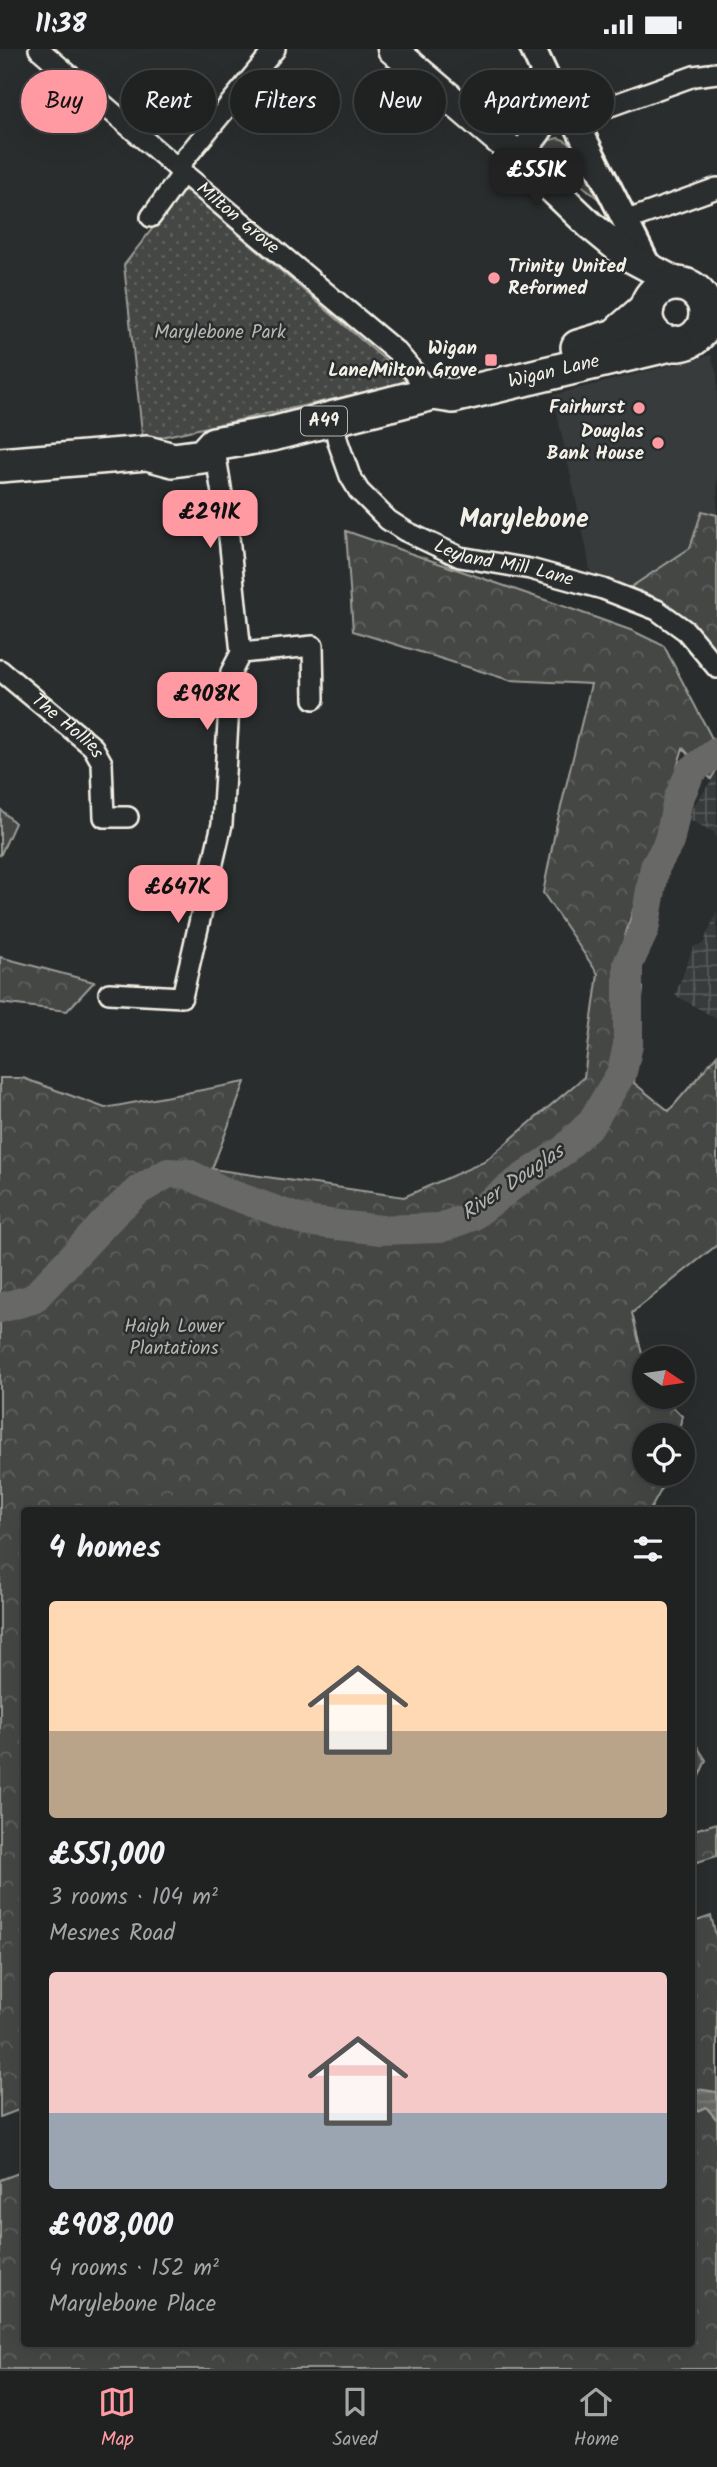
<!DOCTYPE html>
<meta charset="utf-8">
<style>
:root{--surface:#202222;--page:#282a2a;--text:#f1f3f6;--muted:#a2a4a5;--line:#3d3f40;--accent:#ff9aa2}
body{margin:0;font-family:Kalam,sans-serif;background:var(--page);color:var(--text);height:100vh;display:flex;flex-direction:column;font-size:26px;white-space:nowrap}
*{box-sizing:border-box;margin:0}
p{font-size:23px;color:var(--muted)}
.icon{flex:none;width:38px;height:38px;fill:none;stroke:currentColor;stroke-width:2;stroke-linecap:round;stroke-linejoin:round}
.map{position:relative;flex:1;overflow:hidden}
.side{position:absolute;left:21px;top:1458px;width:674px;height:840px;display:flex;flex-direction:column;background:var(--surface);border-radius:7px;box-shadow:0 7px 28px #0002,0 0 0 2px var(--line)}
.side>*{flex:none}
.banner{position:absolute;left:21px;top:21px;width:676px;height:63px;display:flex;gap:14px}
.needle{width:46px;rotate:103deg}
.tools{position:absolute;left:632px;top:1297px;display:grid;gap:14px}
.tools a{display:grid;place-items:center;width:63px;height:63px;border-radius:50%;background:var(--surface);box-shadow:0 7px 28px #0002,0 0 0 2px var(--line);font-size:35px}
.price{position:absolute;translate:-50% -60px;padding:0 16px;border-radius:14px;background:var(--accent);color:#111;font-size:23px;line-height:46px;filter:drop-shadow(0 2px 4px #0008)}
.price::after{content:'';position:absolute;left:50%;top:42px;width:21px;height:16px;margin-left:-10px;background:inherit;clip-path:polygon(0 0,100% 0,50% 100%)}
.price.active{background:#222;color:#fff}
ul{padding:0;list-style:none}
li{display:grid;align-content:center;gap:14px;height:371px;padding:0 28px}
li span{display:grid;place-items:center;height:217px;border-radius:7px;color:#555}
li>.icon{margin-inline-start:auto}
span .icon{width:126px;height:126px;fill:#fffc;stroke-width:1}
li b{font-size:30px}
h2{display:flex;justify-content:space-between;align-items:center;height:84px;padding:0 28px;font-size:30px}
.pill{padding:0 24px;border-radius:32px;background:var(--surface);box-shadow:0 7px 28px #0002,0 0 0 2px var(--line);font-size:24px;line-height:63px}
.pill.active{background:var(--accent);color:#111}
.status{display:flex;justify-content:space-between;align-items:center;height:49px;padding:0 35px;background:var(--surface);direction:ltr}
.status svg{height:19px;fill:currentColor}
.tabs{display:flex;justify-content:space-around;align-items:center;height:98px;border-top:2px solid var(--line);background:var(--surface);font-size:19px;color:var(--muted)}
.tabs a{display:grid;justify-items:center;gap:4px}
.tabs .active{color:var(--accent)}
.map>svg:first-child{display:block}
.built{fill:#373a3a}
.industrial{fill:url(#industrial-grid)}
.grass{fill:url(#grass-dots);stroke:#9c9c96;stroke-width:2}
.forest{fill:url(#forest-crowns);stroke:#9c9c96;stroke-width:2}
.water{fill:url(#water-rules);stroke:#9f9f9a;stroke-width:2}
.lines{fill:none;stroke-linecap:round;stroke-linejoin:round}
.river{stroke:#676866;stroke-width:30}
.minor-casing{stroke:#f4f1e8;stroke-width:24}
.tertiary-casing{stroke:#f4f1e8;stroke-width:30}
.secondary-casing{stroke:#f4f1e8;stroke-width:33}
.trunk-casing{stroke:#f4f1e8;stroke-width:38}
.minor{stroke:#2a2d2e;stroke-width:19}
.tertiary{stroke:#2a2d2e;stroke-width:24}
.secondary{stroke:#2a2d2e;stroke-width:28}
.trunk{stroke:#2a2d2e;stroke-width:33}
.poi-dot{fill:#ff9aa2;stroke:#2a2d2e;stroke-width:2.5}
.labels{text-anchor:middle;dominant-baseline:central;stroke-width:5;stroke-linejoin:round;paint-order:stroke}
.shield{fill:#2a2d2e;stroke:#b7b6b0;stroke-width:2}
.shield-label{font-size:18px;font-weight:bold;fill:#f4f1e8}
.street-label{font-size:19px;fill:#f4f1e8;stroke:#2a2d2e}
.poi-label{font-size:19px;font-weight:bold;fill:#f4f1e8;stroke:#2a2d2e;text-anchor:end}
.park-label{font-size:19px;fill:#b6b5af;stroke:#2a2d2e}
.water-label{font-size:21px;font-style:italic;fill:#b5b3ae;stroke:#2a2d2e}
.district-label{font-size:26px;font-weight:bold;fill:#f4f1e8;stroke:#2a2d2e}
</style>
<div class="status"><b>11:38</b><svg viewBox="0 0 49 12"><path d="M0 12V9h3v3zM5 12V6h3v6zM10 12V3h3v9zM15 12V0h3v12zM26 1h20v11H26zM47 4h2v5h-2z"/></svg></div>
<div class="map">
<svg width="717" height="2320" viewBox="0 0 717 2320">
<defs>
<pattern id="industrial-grid" width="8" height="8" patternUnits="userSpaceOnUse" patternTransform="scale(1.75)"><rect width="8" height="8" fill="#373a3a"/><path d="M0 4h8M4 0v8" fill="none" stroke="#555756"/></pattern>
<pattern id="grass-dots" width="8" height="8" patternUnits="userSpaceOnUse" patternTransform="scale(1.75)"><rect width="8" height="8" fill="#444645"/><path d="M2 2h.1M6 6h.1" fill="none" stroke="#606160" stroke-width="1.8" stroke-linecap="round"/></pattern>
<pattern id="forest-crowns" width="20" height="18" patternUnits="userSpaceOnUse" patternTransform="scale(1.75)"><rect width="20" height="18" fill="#444645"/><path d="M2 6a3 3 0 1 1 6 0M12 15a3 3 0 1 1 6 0" fill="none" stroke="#606160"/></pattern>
<pattern id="water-rules" width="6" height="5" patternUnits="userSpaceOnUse" patternTransform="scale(1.75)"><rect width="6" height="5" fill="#676866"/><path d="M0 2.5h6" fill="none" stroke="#7d7e7c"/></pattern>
</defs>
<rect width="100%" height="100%" fill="#2a2d2e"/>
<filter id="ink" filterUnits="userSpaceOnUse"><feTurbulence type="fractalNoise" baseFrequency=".0143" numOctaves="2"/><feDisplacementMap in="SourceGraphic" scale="14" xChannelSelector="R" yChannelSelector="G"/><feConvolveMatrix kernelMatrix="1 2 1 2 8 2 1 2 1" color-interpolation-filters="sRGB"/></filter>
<g filter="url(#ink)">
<path class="built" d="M711,306L717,325V494L651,547L591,530L587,502L553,346Z"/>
<path class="industrial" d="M717,724V791L714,783L685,769Z
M717,862V970L675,946L694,897L703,895Z"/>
<path class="grass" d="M184,139L398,322L407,334L143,392L124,216Z"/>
<path class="forest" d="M558,89C584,94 596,136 608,158L541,102L547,92Z
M702,462L717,466V620L690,576L631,538L690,499Z
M346,482L577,562L633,582L664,597L717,699V720L711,730L683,699L622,897L643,939L634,1034L669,1062L717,1006V1196L632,1264L644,1313V1348H663L682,1367L678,1386H644V1424L670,1425L650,1461H24V2059L0,2068V1029H23L105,1059L245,1033L212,1120L404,1148L484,1113L584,1028L598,925L543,844L556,778L591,635L509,631L353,582Z
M0,760L15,774L0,807Z
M0,908L94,933L67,962L0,954Z
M691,1688L706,1711L691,1746Z
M717,1774V1807L691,1815V1782Z
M711,1867L717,1891V2320H0V2131L24,2122V2294H691V1874Z"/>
<path class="water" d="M691,2039L717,2043V2071L706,2058L691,2065Z"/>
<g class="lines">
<path class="river" d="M0,1259L33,1250L115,1163L139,1141L168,1124L188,1125L227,1144L305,1172L381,1181L440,1179L472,1167L520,1131L563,1102L592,1073L622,1023L628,996V915L644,881L655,818L669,793L678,751L691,722L717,703"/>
<g class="minor-casing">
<g id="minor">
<path id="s1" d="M39,0L183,124L397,303L414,323L428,345"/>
<path d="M574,70L694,27L717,24"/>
<path d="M177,119L275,0"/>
<path d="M151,168L183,124"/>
<path d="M625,172L717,139"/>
<path id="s2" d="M333,370L338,393L350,427L359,442L388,471L405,482L460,508L530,520L603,540L657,561L686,582L717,619"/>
<path d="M241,604L313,597L314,650"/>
<path id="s3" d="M0,621L93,698L102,714L104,768H128"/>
<path d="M109,944L182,948L222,775L231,623L241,604L229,488L214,395"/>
</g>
</g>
<g class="tertiary-casing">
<path id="tertiary" d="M533,0L547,30L574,70L649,219
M518,107C544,78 551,72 547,30"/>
</g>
<g class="secondary-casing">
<path id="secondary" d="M392,0L518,107L590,176L629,208L680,235"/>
</g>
<g class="trunk-casing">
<g id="trunk">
<circle cx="676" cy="265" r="30"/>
<path d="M578,298L615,287L647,259"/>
<path id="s4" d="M0,416L147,404L173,411L203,407L214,395L272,385L433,344L453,347L675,294"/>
</g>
</g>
<use href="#minor" class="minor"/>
<use href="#tertiary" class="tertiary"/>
<use href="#secondary" class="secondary"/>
<use href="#trunk" class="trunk"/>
</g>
</g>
<g class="poi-dot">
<circle cx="494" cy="229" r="7"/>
<rect x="484" y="304" width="14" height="14" rx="3.5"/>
<circle cx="639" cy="359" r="7"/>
<circle cx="658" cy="394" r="7"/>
</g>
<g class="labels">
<rect class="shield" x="301" y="357.5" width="46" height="29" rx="5"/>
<g class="shield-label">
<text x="324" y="372">A49</text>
</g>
<g class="street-label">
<text stroke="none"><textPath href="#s1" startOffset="261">Milton Grove</textPath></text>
<text stroke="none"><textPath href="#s4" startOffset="570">Wigan Lane</textPath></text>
<text stroke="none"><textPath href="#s2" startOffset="243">Leyland Mill Lane</textPath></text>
<text stroke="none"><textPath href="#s3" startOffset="88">The Hollies</textPath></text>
</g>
<g class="poi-label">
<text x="508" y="218" text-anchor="start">Trinity United<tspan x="508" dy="22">Reformed</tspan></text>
<text x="477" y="300">Wigan<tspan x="477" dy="22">Lane/Milton Grove</tspan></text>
<text x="625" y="359">Fairhurst</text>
<text x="644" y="383">Douglas<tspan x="644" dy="22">Bank House</tspan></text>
</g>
<g class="park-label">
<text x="220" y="284">Marylebone Park</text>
<text x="174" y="1278">Haigh Lower<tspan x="174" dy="22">Plantations</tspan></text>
</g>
<g class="water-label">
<text transform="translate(513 1134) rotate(-34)">River Douglas</text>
</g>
<g class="district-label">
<text x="524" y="471">Marylebone</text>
</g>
</g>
</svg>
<div class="tools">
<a><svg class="needle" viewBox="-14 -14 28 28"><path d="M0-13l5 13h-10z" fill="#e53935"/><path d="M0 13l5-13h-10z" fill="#a2a4a5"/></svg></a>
<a><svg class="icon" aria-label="locate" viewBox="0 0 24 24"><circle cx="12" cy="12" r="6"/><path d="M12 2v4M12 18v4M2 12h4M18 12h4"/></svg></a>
</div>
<b class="price active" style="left:537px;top:159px">£551K</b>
<b class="price" style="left:210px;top:501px">£291K</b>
<b class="price" style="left:207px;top:683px">£908K</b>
<b class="price" style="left:178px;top:876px">£647K</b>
<div class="banner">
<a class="pill active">Buy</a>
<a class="pill">Rent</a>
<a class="pill">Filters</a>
<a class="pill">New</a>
<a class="pill">Apartment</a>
</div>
<section class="side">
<h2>4 homes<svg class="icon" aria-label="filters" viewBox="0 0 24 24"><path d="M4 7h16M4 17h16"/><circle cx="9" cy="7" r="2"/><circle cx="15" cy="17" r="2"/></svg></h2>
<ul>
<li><span style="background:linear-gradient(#ffd9b3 60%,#b9a48a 0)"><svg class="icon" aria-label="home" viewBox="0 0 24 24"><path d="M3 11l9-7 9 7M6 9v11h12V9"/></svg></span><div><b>£551,000</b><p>3 rooms · 104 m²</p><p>Mesnes Road</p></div></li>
<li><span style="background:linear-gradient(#f6c9c9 65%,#9aa5b1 0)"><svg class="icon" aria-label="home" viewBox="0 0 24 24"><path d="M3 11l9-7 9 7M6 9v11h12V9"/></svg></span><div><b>£908,000</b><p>4 rooms · 152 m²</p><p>Marylebone Place</p></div></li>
</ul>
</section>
</div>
<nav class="tabs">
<a class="active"><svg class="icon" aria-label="map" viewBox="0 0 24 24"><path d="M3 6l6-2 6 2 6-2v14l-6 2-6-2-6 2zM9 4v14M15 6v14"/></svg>Map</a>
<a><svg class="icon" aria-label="saved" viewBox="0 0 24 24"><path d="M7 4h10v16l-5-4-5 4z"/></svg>Saved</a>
<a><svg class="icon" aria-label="home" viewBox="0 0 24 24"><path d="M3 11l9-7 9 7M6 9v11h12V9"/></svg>Home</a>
</nav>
